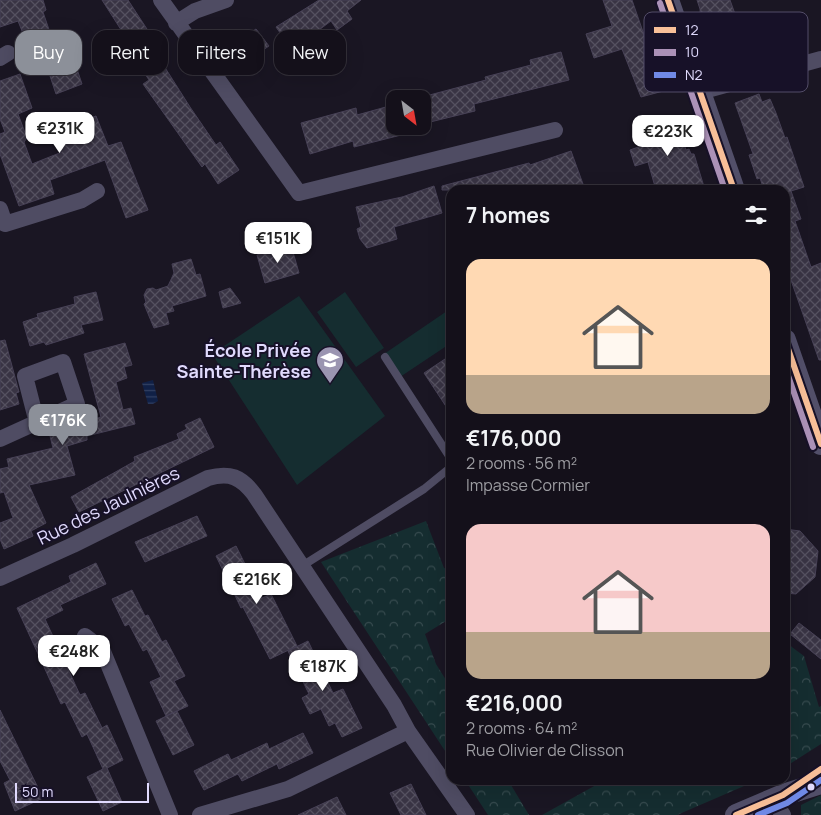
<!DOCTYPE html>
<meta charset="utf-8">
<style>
:root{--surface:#14101a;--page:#211e27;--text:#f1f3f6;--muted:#9d9da2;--line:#333039;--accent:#8c9099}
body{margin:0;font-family:Manrope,sans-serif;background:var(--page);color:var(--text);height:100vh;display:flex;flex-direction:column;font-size:19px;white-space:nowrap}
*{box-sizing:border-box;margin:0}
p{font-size:16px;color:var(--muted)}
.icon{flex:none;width:28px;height:28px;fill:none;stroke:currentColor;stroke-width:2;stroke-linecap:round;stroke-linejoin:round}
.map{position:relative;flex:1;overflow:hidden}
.side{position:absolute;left:446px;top:185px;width:344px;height:600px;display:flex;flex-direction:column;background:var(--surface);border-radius:15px;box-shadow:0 5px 20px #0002,0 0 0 1px var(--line)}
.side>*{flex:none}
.top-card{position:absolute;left:15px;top:30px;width:356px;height:45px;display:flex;gap:10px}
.needle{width:32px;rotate:149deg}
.controls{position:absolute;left:386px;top:90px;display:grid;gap:10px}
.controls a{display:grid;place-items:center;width:45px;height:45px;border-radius:10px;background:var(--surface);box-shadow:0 5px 20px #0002,0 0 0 1px var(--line);font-size:25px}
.scale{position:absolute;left:15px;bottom:12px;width:134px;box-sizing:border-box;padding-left:5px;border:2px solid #e0dafd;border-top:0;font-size:14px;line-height:18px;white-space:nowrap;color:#e0dafd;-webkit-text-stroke:4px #171128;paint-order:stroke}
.price{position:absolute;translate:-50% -42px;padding:0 11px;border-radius:10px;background:#fff;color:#222;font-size:16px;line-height:32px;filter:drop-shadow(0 1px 2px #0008)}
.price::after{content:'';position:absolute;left:50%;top:30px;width:15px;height:11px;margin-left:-8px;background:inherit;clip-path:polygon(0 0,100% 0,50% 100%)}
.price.active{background:var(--accent);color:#fff}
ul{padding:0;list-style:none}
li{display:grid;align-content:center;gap:10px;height:265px;padding:0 20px}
li span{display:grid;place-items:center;height:155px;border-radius:15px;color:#555}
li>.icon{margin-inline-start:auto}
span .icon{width:90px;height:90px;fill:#fffc;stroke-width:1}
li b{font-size:21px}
h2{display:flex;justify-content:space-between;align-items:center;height:60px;padding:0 20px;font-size:21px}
.chip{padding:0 18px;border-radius:15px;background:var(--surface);box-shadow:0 5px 20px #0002,0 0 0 1px var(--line);font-size:18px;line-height:45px}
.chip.active{background:var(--accent);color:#fff}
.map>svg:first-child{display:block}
.forest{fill:url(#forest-crowns)}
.pitch{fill:#152d30}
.water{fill:url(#water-rules)}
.building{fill:url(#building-cross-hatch);stroke:#474156}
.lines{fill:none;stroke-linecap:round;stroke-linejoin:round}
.lane{stroke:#4f4c63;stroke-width:8}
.street{stroke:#4f4c63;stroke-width:16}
.secondary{stroke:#524f69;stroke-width:22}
.bus-1-casing{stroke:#171128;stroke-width:10}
.bus-2-casing{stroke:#171128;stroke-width:10}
.bus-3-casing{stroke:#171128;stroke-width:10}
.bus-1{stroke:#f8bf98;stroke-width:6}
.bus-2{stroke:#ab91b7;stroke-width:6}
.bus-3{stroke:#7089e6;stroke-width:6}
.bus-dot{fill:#e0dafd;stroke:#171128;stroke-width:2}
.labels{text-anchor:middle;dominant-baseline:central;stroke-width:4;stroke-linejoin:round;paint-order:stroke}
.poi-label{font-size:18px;font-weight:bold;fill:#e0dafd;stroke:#171128;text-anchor:end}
.street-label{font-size:18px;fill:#e0dafd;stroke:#171128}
.key{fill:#171128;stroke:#534d68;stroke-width:1}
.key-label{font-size:14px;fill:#e0dafd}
</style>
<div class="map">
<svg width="821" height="815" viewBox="0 0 821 815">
<defs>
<pattern id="forest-crowns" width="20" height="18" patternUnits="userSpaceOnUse" patternTransform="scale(1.25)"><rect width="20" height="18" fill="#152d30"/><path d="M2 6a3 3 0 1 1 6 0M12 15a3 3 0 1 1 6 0" fill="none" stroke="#374b4f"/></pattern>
<pattern id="water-rules" width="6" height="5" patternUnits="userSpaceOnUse" patternTransform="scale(1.25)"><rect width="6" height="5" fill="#102046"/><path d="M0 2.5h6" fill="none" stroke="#324062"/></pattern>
<pattern id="building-cross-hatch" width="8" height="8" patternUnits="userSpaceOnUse" patternTransform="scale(1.25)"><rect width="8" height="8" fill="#393444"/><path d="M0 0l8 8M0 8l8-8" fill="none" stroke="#555160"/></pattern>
</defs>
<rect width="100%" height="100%" fill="#1a1623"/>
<path class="forest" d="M426,521L444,568L451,569V618L425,634L436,664L451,688V760L321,562Z
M785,642L804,656L819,707L821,706V744L785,767Z
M465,780H508L529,815H488Z
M605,780H758L677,815H542Z
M821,795V815H801V805Z"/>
<path class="pitch" d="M345,292L384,348L356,367L317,312Z
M299,296L385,416L297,485L212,354Z
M447,311L451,317V343L400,377L384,354Z"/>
<path class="water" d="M153,380L158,401L153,404H148L142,383Z"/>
<path class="building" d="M0,0H43L46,10L43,12L59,59L72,54L82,84L56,94L48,70L39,73L18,21L0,27Z
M102,0H128L162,52L157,55L190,107L216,145L220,142L239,170L218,184L205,164L202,167L143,84L149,80L122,38L125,36Z
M319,0H361L347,11L352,19L337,30L331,21L292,50L276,27Z
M603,0H632L651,55L654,53L667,90L641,97L622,49L594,58L586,34L612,26Z
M697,0H730L740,28L800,15L806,41L788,46L778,52L723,66L722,62L713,65L701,31L700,9Z
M256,29L269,46L242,64L230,46Z
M561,52L569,80L474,104L475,111L422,124V97L486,80L485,77L531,65L530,60Z
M20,74L32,108L18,114L27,138L24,142L32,164L62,152L60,145L73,140L69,126L96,116L108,146L121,142L148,210L126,218L105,160L50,180L54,194L19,206L0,154V134L5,132L0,119V81Z
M759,94L762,102L770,99L776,113L785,138L787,137L804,187L791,191L801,219L795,221L811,267L821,263V360H819L785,263V190H764L760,178L757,179L749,155L753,154L735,103Z
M393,105L395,126H399L401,135L354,147L353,141L310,154L301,123L356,108L357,115Z
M675,116L686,150L689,149L691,154H694L705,190H680L678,185L656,190L648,162L635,166L630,150L644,145L639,128Z
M571,151L583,184L566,190H442V186L529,163L530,165Z
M434,186L442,213L394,227L397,239L367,248L360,239L357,229L361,227L356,207L402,197Z
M291,245L299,273L265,283L257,255Z
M191,259L196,275L200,274L206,296L172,306L174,311L166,313L169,324L154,328L144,304L146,302L144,295L147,289L153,288L156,290L168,286L174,273L172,264Z
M230,288L241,303L223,308L219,292Z
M96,292L103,320L81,325L84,333L46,345L44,342L30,346L23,322L38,317L37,314L75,304L74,297Z
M5,340L19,392L16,393L19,404L0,410V341Z
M125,343L132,365L124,367L127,378L116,382L123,410L131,408L135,424L87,436V440L67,446L75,475L29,485L46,523L31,531L33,536L4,549L0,539V523L13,518L4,492L0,493V469L9,467L7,459L53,448L49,432L101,417L84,354Z
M451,355V414L424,373Z
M200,418L214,447L79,512L71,497L135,461L134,457L179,439L177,434L187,429L185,425Z
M197,516L207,536L145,562L135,542Z
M785,529L800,531L818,551L815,577L796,594L785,593Z
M236,546L262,598L271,594L297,646L270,659L243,607L241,608L216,556Z
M96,563L106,584L60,605L63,610L45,619L80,695L85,693L102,728L107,725L123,760L107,768L122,802L103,811L87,777L103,769L87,734L82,737L65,702L61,704L17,608L71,582L69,576Z
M132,590L145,616L148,615L162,642L166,640L185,676L174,681L188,706L166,716L150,682L161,677L147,649L143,651L129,624L125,626L112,599Z
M799,623L821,640V659L790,634Z
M308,641L333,693L343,689L362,728L342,737L335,723L329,726L321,709L310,714L302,698L309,694L288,651Z
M0,710L43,798L15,811L4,783L10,780L0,761Z
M177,711L194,745L173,755L156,721Z
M303,733L313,753L279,769L277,764L242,781L238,774L204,790L194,771L228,754L231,760L267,743L269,749Z
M411,784L426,815H401L390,793Z
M337,797L346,815H298Z"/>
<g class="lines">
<path class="lane" d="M385,357L451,459
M302,566L424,489L451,467"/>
<path class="street" d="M161,0L299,193L555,130
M176,23L195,11L226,0
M0,58L8,53
M700,92L821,59
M0,209L5,224L82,200L97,191
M0,439L77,404L63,362L25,376L37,423
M0,578L73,545L208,478C230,472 241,477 254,494L394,705L408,731L467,815
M85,636L102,649L170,815
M773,800L783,815
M200,815L288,789L408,731"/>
<path class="secondary" d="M668,0L734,190
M785,340L821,444
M736,815L783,795L821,783"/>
<g class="bus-1-casing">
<path id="bus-1" d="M668,0L734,190
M785,340L821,444
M736,815L783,795L821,769"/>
</g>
<g class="bus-2-casing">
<path id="bus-2" d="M660,3L725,190
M785,367L813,447"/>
</g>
<g class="bus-3-casing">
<path id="bus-3" d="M758,815L787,803L821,780"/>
</g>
<use href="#bus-1" class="bus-1"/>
<use href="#bus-2" class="bus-2"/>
<use href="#bus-3" class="bus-3"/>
</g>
<defs>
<g id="school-pin" transform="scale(1.4375)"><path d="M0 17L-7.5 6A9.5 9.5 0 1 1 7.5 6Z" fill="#9b95b1" stroke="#171128"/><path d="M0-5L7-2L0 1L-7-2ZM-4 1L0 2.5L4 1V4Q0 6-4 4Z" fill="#fff"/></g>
</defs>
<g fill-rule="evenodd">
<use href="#school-pin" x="330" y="360"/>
</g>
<circle class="bus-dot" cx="811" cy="787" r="4.5"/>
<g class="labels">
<g class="poi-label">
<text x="311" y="350">École Privée<tspan x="311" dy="21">Sainte-Thérèse</tspan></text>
</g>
<g class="street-label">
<text transform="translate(108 505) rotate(-26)">Rue des Jaulnières</text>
</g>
</g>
<rect x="644" y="12" width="164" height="80" rx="8" class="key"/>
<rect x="654" y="27" width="22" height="6" fill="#f8bf98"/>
<rect x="654" y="49" width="22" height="7" fill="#ab91b7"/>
<rect x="654" y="72" width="22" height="6" fill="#7089e6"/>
<g class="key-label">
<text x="685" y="35">12</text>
<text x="685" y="57">10</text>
<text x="685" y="80">N2</text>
</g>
</svg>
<div class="controls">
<a><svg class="needle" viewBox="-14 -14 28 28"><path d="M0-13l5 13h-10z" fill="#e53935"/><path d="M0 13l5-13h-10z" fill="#9d9da2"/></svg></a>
</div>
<div class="scale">50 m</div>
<b class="price" style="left:60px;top:154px">€231K</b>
<b class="price" style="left:668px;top:157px">€223K</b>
<b class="price" style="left:278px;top:264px">€151K</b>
<b class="price active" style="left:63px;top:446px">€176K</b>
<b class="price" style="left:257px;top:605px">€216K</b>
<b class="price" style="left:74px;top:677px">€248K</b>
<b class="price" style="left:323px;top:692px">€187K</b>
<div class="top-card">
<a class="chip active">Buy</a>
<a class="chip">Rent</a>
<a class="chip">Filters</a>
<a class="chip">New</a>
</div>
<section class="side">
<h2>7 homes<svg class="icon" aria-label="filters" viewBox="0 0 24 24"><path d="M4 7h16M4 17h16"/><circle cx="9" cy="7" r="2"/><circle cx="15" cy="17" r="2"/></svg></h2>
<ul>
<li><span style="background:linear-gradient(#ffd9b3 75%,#b9a48a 0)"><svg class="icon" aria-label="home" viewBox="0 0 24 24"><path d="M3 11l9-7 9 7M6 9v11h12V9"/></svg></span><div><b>€176,000</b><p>2 rooms · 56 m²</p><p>Impasse Cormier</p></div></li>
<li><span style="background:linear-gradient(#f6c9c9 70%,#b9a48a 0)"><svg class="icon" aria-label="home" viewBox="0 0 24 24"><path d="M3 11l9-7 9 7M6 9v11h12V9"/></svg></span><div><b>€216,000</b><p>2 rooms · 64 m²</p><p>Rue Olivier de Clisson</p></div></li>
</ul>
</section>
</div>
